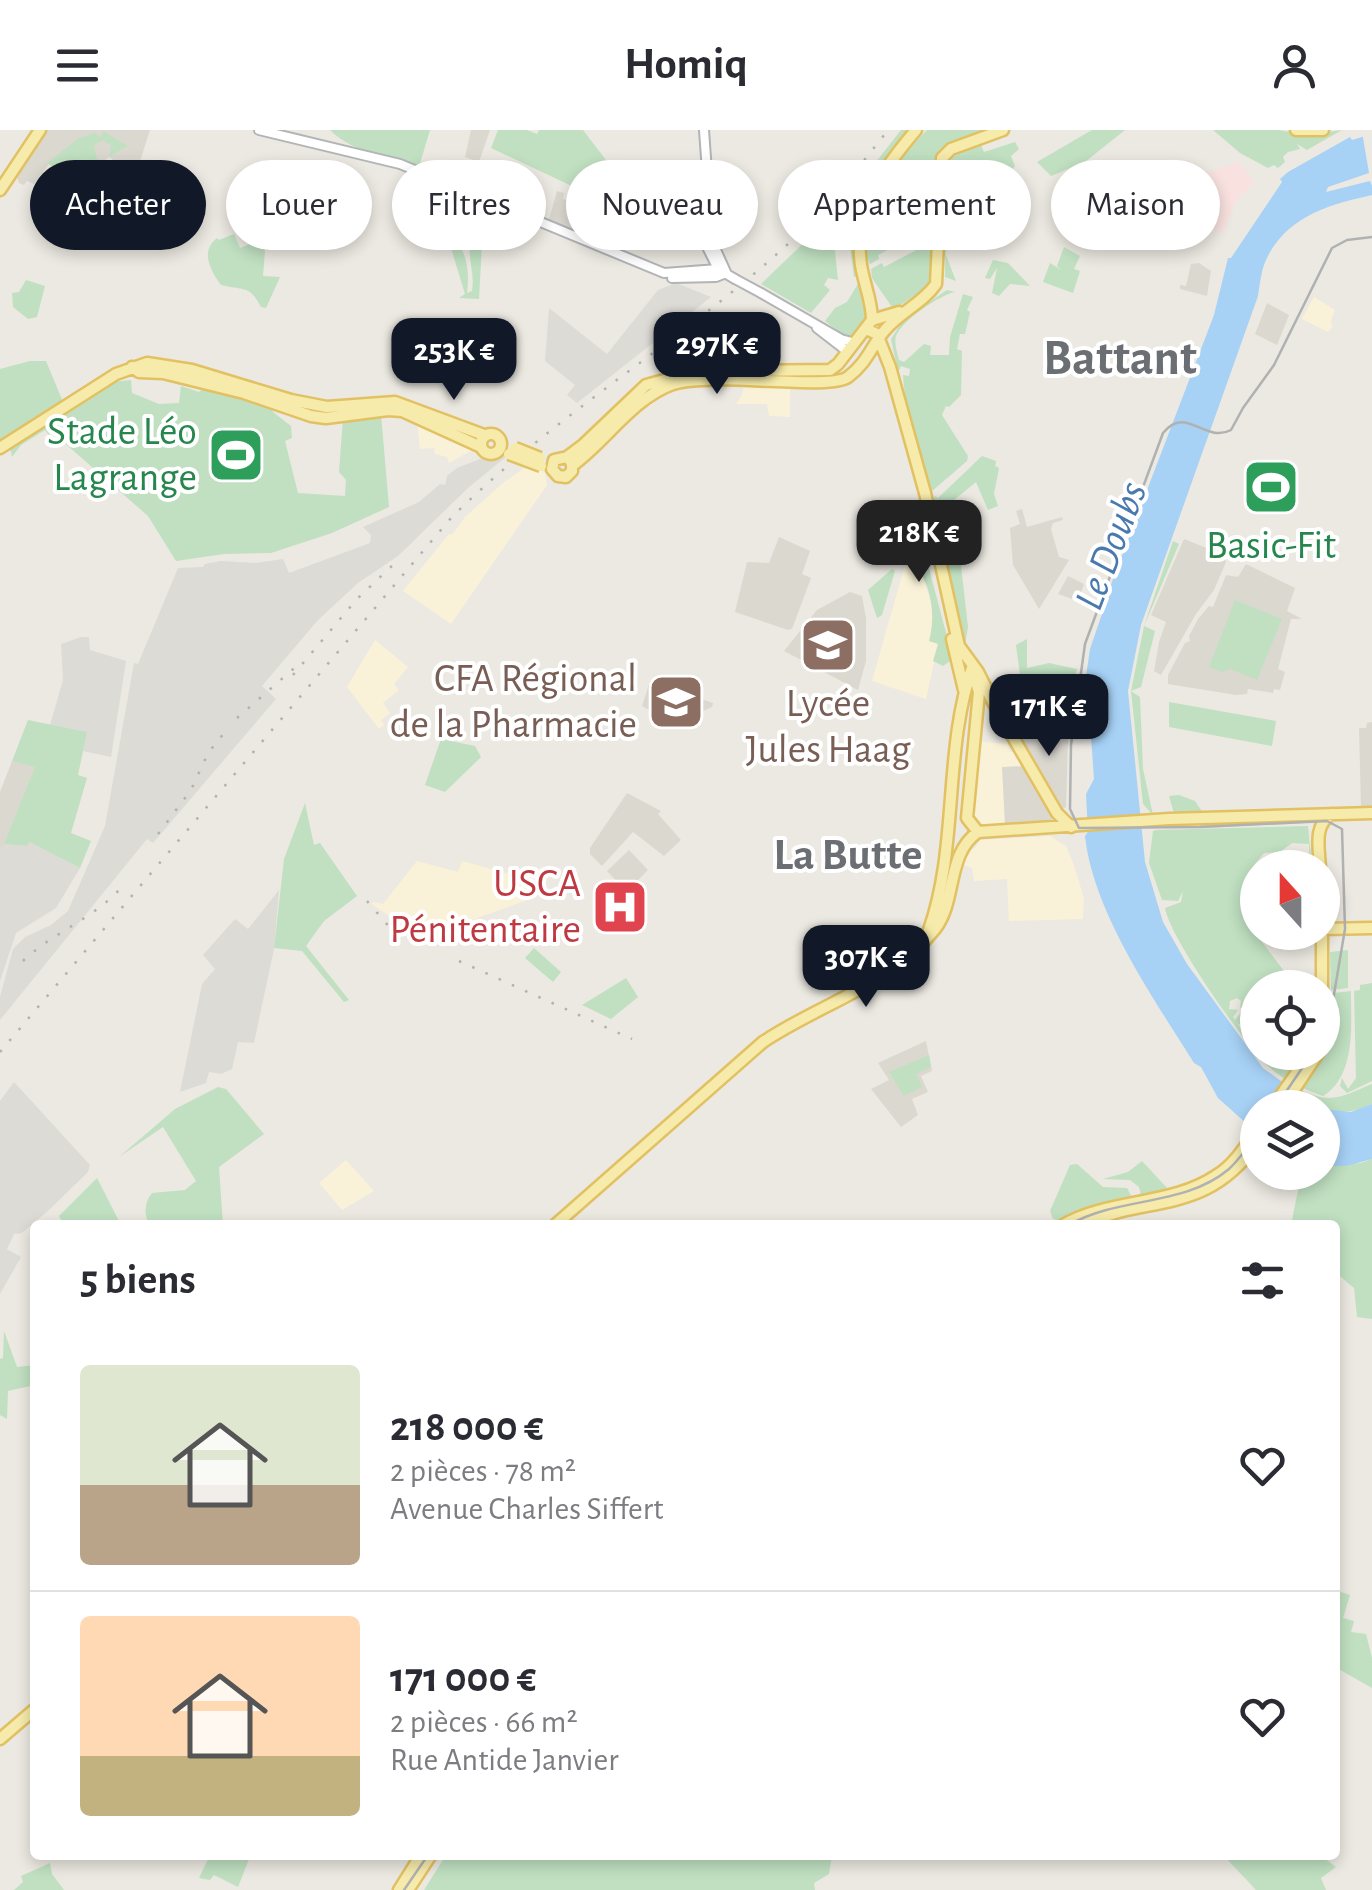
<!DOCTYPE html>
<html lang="fr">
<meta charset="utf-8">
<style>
:root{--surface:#fff;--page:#f2f2f3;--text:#2b2b33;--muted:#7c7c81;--line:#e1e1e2;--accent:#111827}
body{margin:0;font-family:"Alegreya Sans",sans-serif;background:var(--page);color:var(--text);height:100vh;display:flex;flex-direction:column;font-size:38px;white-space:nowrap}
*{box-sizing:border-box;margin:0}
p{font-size:32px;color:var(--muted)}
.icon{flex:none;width:55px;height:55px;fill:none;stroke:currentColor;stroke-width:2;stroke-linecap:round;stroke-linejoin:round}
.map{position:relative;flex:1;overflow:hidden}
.drawer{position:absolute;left:30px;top:1090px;width:1310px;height:640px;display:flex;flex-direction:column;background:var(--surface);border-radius:10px;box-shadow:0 5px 15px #0003}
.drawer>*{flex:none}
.banner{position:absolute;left:30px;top:30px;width:1312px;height:90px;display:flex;gap:20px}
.needle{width:65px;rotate:339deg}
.controls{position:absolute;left:1240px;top:720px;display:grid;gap:20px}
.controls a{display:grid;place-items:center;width:100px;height:100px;border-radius:50%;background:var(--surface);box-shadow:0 5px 15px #0003;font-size:50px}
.price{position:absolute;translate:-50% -85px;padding:0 22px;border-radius:20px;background:var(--accent);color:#fff;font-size:32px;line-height:65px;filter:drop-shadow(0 2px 5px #0008)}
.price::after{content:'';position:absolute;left:50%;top:60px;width:30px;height:22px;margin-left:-15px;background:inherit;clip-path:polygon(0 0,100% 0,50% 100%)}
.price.selected{background:#222;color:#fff}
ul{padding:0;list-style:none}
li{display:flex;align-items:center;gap:30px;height:250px;padding:0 50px}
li+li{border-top:2px solid var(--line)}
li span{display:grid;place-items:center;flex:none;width:280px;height:200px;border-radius:10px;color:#555}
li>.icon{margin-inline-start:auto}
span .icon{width:120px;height:120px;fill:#fffc;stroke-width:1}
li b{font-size:42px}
h2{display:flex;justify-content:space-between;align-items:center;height:120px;padding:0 50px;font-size:42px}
.pill{padding:0 35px;border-radius:45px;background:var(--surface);box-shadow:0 5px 15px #0003;font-size:35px;line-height:90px}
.pill.selected{background:var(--accent);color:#fff}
header{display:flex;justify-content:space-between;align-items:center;height:130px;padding:0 50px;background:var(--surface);font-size:45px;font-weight:700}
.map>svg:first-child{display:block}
.commercial{fill:#faf2d8}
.industrial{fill:#dddbd6}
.education{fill:#dbd8d0}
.medical{fill:#f8e1de}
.green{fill:#c0e0c1}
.water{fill:#a7d1f5}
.pier{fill:#ebe9e1}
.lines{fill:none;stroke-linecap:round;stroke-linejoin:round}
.minor-casing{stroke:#b2b4b7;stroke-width:12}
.major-casing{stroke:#e2c163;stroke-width:15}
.minor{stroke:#fff;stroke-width:8}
.major{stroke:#f6ebab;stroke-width:10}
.tram{stroke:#b0b1b1;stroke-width:2.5}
.rail{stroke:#b0b1b1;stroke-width:2.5;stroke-dasharray:2.5 12;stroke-linecap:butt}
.minor-bridge-casing{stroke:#b2b4b7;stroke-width:12;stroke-linecap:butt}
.major-bridge-casing{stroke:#e2c163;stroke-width:15;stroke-linecap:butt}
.minor-bridge{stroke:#fff;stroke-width:8}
.major-bridge{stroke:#f6ebab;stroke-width:10}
.labels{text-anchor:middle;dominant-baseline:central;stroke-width:8;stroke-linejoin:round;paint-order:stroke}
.leisure-label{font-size:40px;fill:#27864d;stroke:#fff;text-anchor:end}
.education-label{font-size:40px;fill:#785e54;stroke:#fff;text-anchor:end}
.health-label{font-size:40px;fill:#be3a42;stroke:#fff;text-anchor:end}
.water-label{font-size:42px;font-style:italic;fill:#4a79ad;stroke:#fff}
.quarter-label{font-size:45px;font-weight:bold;fill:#6b6e72;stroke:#fff}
.district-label{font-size:50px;font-weight:bold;fill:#6b6e72;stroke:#fff}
</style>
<header><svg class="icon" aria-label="menu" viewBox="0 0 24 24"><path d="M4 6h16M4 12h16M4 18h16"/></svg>Homiq<svg class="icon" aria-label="person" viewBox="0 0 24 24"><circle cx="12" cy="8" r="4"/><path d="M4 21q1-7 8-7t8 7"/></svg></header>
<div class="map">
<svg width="1372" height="1760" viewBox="0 0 1372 1760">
<rect width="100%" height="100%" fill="#ebe9e1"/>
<path class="commercial" d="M1314,167L1335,180L1331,190L1332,197L1328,202L1302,189Z
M790,253V287L769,286L767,274H736L742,265L744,254Z
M417,290L471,314L474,319L449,333L447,327L435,324L434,318L420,319Z
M528,335L545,342L547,355L451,494L403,461L449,404L452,405L465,387L503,353Z
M907,428L922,445L935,484L930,511L938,514L926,569L872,551Z
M375,510L408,537L394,554L399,560L383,573L390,583L381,590L384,595L379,599L347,557Z
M976,611L1007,614L1010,622H1017L1025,636L1002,638L1005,695L981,696L970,683Z
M1050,706L1066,716L1073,733L1084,768L1083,789L1009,791L1007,749L974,751L972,738L964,735L965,723L976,717L980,710Z
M417,731L458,742L462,731L535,751L537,763L536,767L447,799L430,809H422L372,774L373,772L383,774Z
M346,1030L374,1061L342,1080L319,1053Z"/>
<path class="industrial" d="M676,153L711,167L577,273L567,265L575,255L545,231L549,178L607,224L658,160Z
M488,326H507L468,358L398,426L358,453L318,490L262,556L276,569L153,713L147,709L0,890V867L13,819L25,807L51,795L68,781L105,696L134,533L138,534L178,438L203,437L205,434L221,431L256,433L283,429L289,443L370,413L371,405L363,397L419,372L440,354L445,355L447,346L457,338Z
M81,507H89L90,520L126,531L111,627L83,621L86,602L50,595L63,550L61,514Z
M30,711L80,738L56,778L16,803L0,851V717L4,714L27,716Z
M279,760L274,819L254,913L238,912L232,939L221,944L209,942L206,953L180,962L202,854L215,839L203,825L235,789L248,799Z
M14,952L90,1035L88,1042L50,1079L22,1103L14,1104L7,1119L21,1127L0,1164V971Z"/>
<path class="education" d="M45,0H150L133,53L110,27L73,48L49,34L34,54L27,51L24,55L19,53L16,43Z
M471,0H490L479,32L465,27Z
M557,61L564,63L563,69L582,75L573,103L548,93Z
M1199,133L1211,141L1207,166L1180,159V155L1186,156L1191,134Z
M1267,173L1289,185L1277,215L1255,204Z
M1022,379L1027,397L1062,387L1063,390L1053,393L1051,399L1059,427L1069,430L1039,479L1013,435L1010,398L1020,394L1016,381Z
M779,407L810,421L802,444L811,448L792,499L788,500L735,482L747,432L769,433Z
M1184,409L1224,425L1226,432L1214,460L1196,484L1161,545L1154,541L1159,512L1166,492L1151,485Z
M1246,434L1295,458L1287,481L1302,489H1291L1278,539L1285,542L1280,560L1274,559L1273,563L1248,559L1247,564L1236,565L1168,554V545L1185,513L1190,511L1189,506L1198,489L1209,476L1213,477L1226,445L1238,447Z
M1068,446L1084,454L1078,471L1058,464Z
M850,462L862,466L866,488V531L858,560L784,521L817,480Z
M650,551L713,573L712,577L674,594L642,576Z
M1069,577L1066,677L1063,679L1006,581L1015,580L1020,585Z
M1372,592V680L1361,676L1359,598H1366L1367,593Z
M12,631L36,636L3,717H0V662Z
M1025,636L1052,683V690L1005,695L1002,637Z
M627,663L661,681L658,684L681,710L664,726L633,702L602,736L590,724V718Z
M629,720L648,740L629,759L623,758L607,741Z
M926,911L932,941L921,946L928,962L912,969L918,985L901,997L871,959L889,950L878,933Z"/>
<path class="medical" d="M1238,32L1255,52L1235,72L1223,103L1203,97L1199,103L1193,104L1191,111L1175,105L1180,89L1172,84L1181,65L1175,61L1191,48Z"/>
<path class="green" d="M330,0H430L419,37C389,24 355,25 330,0Z
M498,0H527L537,4L539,0H583L609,34L603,46L589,38L580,57H574L491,18Z
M901,0H911C868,46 850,82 858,146L854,147L849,109L834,112L838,150L828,148L824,155L830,160L811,183L761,154L840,78Z
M927,0H990L948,16L937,28L933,148L929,155L894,180L872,148L871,139L882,133L884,137L926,115L921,103L878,125L879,129L870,134C865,126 866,115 867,104C870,59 897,31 927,0Z
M1092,0H1125L1085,32L1051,46L1037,32Z
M1213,0H1279L1306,5L1342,0L1307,20L1297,14L1300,19L1288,22L1283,27L1285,32L1278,38L1274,35L1268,38L1240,23Z
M103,1L128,16L110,26L111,13L107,14L103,10L94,15L98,34L73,48L47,33L79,8L94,3L101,7Z
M1015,12L1019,19L1011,26L1015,36L1002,54L993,47L978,54L977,70L987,77L980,86L993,96L987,104L964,91L959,101L951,98L949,94L946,125L956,151L945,147L947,34L954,26L981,15L984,22Z
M446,102C467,116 470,140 467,163L472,161C475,144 468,131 470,113L482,114L479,169L459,168L465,164Z
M234,104L240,118L260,110L265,121L263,146L280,147L266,178L261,177C249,154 244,161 221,155C210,140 200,121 217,108L219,110Z
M1064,117L1080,126L1074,139L1080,141L1073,163L1043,152L1050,133L1061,140L1057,136Z
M993,130L1008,133L1030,156L1010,154L999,166L992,163L997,138L990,149L985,148Z
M26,150L45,156L37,187L28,189L13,177L12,163L19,162Z
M859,152L866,188L852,206L846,207L825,191L835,178L847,172Z
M947,160L955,162C940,165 902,190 896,206C894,213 897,222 899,230L904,232L924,214L931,216L930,225H949L950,207L963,164L973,167L967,180L970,182L965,204H960L957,219L962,221L961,265L949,277L946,276L942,285L968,326L967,331L931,362L907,275L904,276L898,253L905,269L903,245L909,246L910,239L901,236L898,242L891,209L904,189Z
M30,231H46L63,272L0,311V239Z
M131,250L132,263L159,274L179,273L181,256L199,262L206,256L270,274L273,282L291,296L292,308L285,311L298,363L345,366L346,350L339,342L343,288L381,284L389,377L332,403L271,423L224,424L176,431L148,386L53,303L49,305L45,300L21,315L12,327L10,317L112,252Z
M982,326L996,331L995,336L999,338L994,364L998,376L988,380L976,352L954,370L966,401L960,427L968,497L965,514L932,373L935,366L938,368Z
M919,401L953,529L943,536L933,531L938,514L929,511C937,482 930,445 907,428L913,403Z
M1173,411L1179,414L1144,496L1155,501L1141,557L1131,561L1140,567L1143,639L1153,685L1143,674L1131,561L1144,496Z
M892,439L895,441L882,485L877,488L868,460Z
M1235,470L1282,489L1257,550L1230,539L1222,542L1209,537Z
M1027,509V538L1049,533L1077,539L1072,557L1022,561L1016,515Z
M1169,572L1276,591L1272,616L1169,597Z
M28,590L87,602L78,645L87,648L71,703L91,711L80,738L30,712L27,716L4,714L35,637L12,631Z
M441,609L475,616L481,627L445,662L425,655Z
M1179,665L1195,671L1203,683H1174L1169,666Z
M305,673L314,715L320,713L357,766L324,791L306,816L349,870L344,872L302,821L274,818L284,729Z
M1304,688V693L1201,698V694L1215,692Z
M1308,696L1312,737H1309V714L1292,713L1280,722L1264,723L1254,735L1256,804L1296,857L1258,858L1257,890L1240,877L1241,871L1237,868L1230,871L1229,879L1238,880L1233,887L1235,890L1241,882L1256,893L1250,901L1237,893L1270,934L1280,923H1307L1318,932L1327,915L1325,864L1351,861C1351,895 1356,946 1323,966C1303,959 1283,950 1268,936C1244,914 1169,806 1165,778L1181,772L1183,761L1178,771L1162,770L1149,733L1153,701L1156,700Z
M534,818L561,842L553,852L525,828Z
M1348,820V858L1331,860L1330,822Z
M626,848L638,867L611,889L582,875Z
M1372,853V951L1347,963L1340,956L1342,948L1348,959L1356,948L1354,861L1360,860V855Z
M929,925L931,937L916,944L922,957L904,966L889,942Z
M1372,954V974C1343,989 1321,980 1296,963L1299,959C1331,975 1341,967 1372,954Z
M218,957L226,959L264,1004L219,1037L223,1095H149C144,1083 144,1073 152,1063L185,1060L196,1051L163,997L119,1027L175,979Z
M1372,1029V1189L1357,1187L1354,1158L1335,1142L1340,1129L1335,1125V1095H1291L1298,1060L1311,1043L1322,1042L1323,1036L1361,1033Z
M1142,1031L1168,1059L1141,1065L1139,1057L1130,1050L1103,1049L1128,1042Z
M1077,1034L1103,1057L1127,1058L1133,1069L1061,1091L1053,1089L1050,1081L1070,1035Z
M97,1048L121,1095H64L59,1086Z
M4,1201L17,1237L35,1235V1255L8,1261L7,1289L0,1285V1229L3,1228Z
M1335,1460L1350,1465L1343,1488L1354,1491L1351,1502L1366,1504L1372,1528V1558L1335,1537Z
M210,1725H238L249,1729L238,1757L214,1745L210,1750L199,1748Z
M446,1725H832L829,1744L814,1753L815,1760H424Z
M1223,1725H1320L1336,1737L1321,1748L1326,1760H1256Z
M50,1733L52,1744L64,1760H14L23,1752L21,1746Z"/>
<path class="water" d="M1372,4V65C1331,74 1287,86 1267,128C1261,139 1260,154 1258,166L1141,495L1128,561L1145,732L1163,792L1187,834L1263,938L1317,977L1258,978L1257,1003L1218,968L1201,937L1194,933C1154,869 1093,782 1085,706L1088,702L1086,664L1094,649L1090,593L1082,574L1090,519L1102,484L1100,483L1214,185L1228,128H1231L1282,52L1280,49L1288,42L1350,7L1352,10Z
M1372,974V1029L1346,1036H1323V979L1351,982Z"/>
<path class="pier" d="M1372,0V56L1370,51L1326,62L1328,57L1369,43L1362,2Z"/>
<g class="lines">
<g class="minor-casing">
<path id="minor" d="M259,0L400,34L664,143L718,139L735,149
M704,0L712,111L726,142
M708,101L707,117L718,139
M672,148L716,147L726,143
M761,163L841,209L855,213
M817,198L848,222"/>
</g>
<g class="major-casing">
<path id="major" d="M1296,0H1323
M0,60L40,0
M872,190C872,171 864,154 861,135C853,79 882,40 916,0
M866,199L877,204L890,237L925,363L959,516L978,542L995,576L1057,683L1071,697
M132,237L139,242L163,243L244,263L311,286L326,288L388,280L402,281L481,317
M746,241L830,240L838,234L872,190L899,182
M481 314a10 10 0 1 1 20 0a10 10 0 1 1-20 0Z
M0,318L116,244L147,233L192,240L291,270L327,277L395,272L484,305
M567,327L572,333V341L566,347L558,346L552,339L554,330L567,327L583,315L646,255L690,243L729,241
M573,335C606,311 633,268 673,254C714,241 829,261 848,247C868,232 871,216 885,200C900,182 923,173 936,154L942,28L951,19L1003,0
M952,509L964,560
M975,549L979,562L967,688L978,702
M1320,738C1319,718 1313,695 1332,684
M1322,799L1372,798
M929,800C959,715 943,619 973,535
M1322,802V916
M1272,978L1311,922
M1282,978L1319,922
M555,1095L763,912C821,873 890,856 935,799C957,771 946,724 978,702L1169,689L1372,683
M1063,1095C1110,1068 1172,1076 1217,1045C1235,1034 1246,1015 1258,998
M1079,1095C1152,1064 1206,1086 1258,1012
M0,1609L35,1579
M399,1760L421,1725
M408,1760L431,1725"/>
</g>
<use href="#minor" class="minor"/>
<use href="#major" class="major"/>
<path class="tram" d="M1322,906L1331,882L1345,799L1342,699L1327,691L1200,697L1079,698L1070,679L1071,615L1085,514L1163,303C1186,274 1205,314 1231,300L1243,278L1274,235L1332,118L1347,110L1372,107
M1275,978L1313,922
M1069,1095C1119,1066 1184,1077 1229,1039C1241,1028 1249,1015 1258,1002
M404,1760L428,1725"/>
<path class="rail" d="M293,545L357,469L397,431
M237,588L299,534
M158,704L191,660L208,623L228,598
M367,771L404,814
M23,831C52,803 91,790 119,760
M459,831L632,909
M0,922L451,388C554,285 681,212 788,114C825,79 857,40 888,0"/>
<g class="minor-bridge-casing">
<path id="minor-bridge" d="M735,149L761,163"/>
</g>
<g class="major-bridge-casing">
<path id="major-bridge" d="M515,318L540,328
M509,324L541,336"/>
</g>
<use href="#minor-bridge" class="minor-bridge"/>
<use href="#major-bridge" class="major-bridge"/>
</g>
<defs>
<g id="stadium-square" transform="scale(2.875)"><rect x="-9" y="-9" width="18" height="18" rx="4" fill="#2e9e5b" stroke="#fff"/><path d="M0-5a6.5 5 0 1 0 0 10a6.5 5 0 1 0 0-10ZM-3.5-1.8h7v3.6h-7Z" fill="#fff"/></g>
<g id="school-square" transform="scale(2.875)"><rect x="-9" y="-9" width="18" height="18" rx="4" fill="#8d6e63" stroke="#fff"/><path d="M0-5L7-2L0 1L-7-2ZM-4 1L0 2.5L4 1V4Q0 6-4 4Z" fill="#fff"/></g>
<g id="university-square" transform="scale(2.875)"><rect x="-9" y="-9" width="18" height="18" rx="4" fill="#8d6e63" stroke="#fff"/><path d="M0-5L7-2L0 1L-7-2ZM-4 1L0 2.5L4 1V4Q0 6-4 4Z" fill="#fff"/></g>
<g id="hospital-square" transform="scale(2.875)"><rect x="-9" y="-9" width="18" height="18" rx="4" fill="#e0444e" stroke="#fff"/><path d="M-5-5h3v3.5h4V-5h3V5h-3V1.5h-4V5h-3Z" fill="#fff"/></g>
</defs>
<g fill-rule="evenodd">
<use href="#stadium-square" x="236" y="325"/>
<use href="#stadium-square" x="1271" y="357"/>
<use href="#school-square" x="828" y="515"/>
<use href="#university-square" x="676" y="572"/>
<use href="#hospital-square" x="620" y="777"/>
</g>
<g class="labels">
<g class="leisure-label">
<text x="197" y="302">Stade Léo<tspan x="197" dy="46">Lagrange</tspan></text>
<text x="1271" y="416" text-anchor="middle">Basic-Fit</text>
</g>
<g class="education-label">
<text x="637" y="549">CFA Régional<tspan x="637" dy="46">de la Pharmacie</tspan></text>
<text x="828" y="574" text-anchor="middle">Lycée<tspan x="828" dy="46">Jules Haag</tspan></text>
</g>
<g class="health-label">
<text x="581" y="754">USCA<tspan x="581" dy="46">Pénitentaire</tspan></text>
</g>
<g class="water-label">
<text transform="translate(1111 416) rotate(-69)">Le Doubs</text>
</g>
<g class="quarter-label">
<text x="848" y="725">La Butte</text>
</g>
<g class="district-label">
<text x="1120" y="229">Battant</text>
</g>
</g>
</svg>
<div class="controls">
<a><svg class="needle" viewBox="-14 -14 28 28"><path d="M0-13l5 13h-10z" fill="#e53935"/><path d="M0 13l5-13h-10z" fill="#7c7c81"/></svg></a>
<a><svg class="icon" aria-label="locate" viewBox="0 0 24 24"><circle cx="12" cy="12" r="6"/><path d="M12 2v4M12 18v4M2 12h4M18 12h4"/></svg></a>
<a><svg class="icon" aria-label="layers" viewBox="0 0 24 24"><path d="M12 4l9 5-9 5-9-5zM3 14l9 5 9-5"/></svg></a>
</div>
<b class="price" style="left:717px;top:267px">297K €</b>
<b class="price" style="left:454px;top:273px">253K €</b>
<b class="price selected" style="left:919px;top:455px">218K €</b>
<b class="price" style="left:1049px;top:629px">171K €</b>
<b class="price" style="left:866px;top:880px">307K €</b>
<div class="banner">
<a class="pill selected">Acheter</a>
<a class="pill">Louer</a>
<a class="pill">Filtres</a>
<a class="pill">Nouveau</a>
<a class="pill">Appartement</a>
<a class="pill">Maison</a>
</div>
<section class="drawer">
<h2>5 biens<svg class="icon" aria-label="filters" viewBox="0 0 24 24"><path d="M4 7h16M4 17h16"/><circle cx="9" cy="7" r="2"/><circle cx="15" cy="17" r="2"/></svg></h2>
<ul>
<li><span style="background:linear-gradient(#dfe7d0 60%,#b9a48a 0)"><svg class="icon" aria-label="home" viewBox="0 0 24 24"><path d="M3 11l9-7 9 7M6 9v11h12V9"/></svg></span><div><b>218 000 €</b><p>2 pièces · 78 m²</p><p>Avenue Charles Siffert</p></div><svg class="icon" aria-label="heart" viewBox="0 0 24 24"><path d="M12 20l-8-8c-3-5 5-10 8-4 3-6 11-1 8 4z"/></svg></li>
<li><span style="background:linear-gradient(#ffd9b3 70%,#c2b280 0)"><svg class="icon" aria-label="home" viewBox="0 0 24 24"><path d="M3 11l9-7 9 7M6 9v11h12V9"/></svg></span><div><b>171 000 €</b><p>2 pièces · 66 m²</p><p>Rue Antide Janvier</p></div><svg class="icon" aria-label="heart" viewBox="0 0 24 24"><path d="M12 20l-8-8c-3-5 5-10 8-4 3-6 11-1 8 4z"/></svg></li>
</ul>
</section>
</div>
